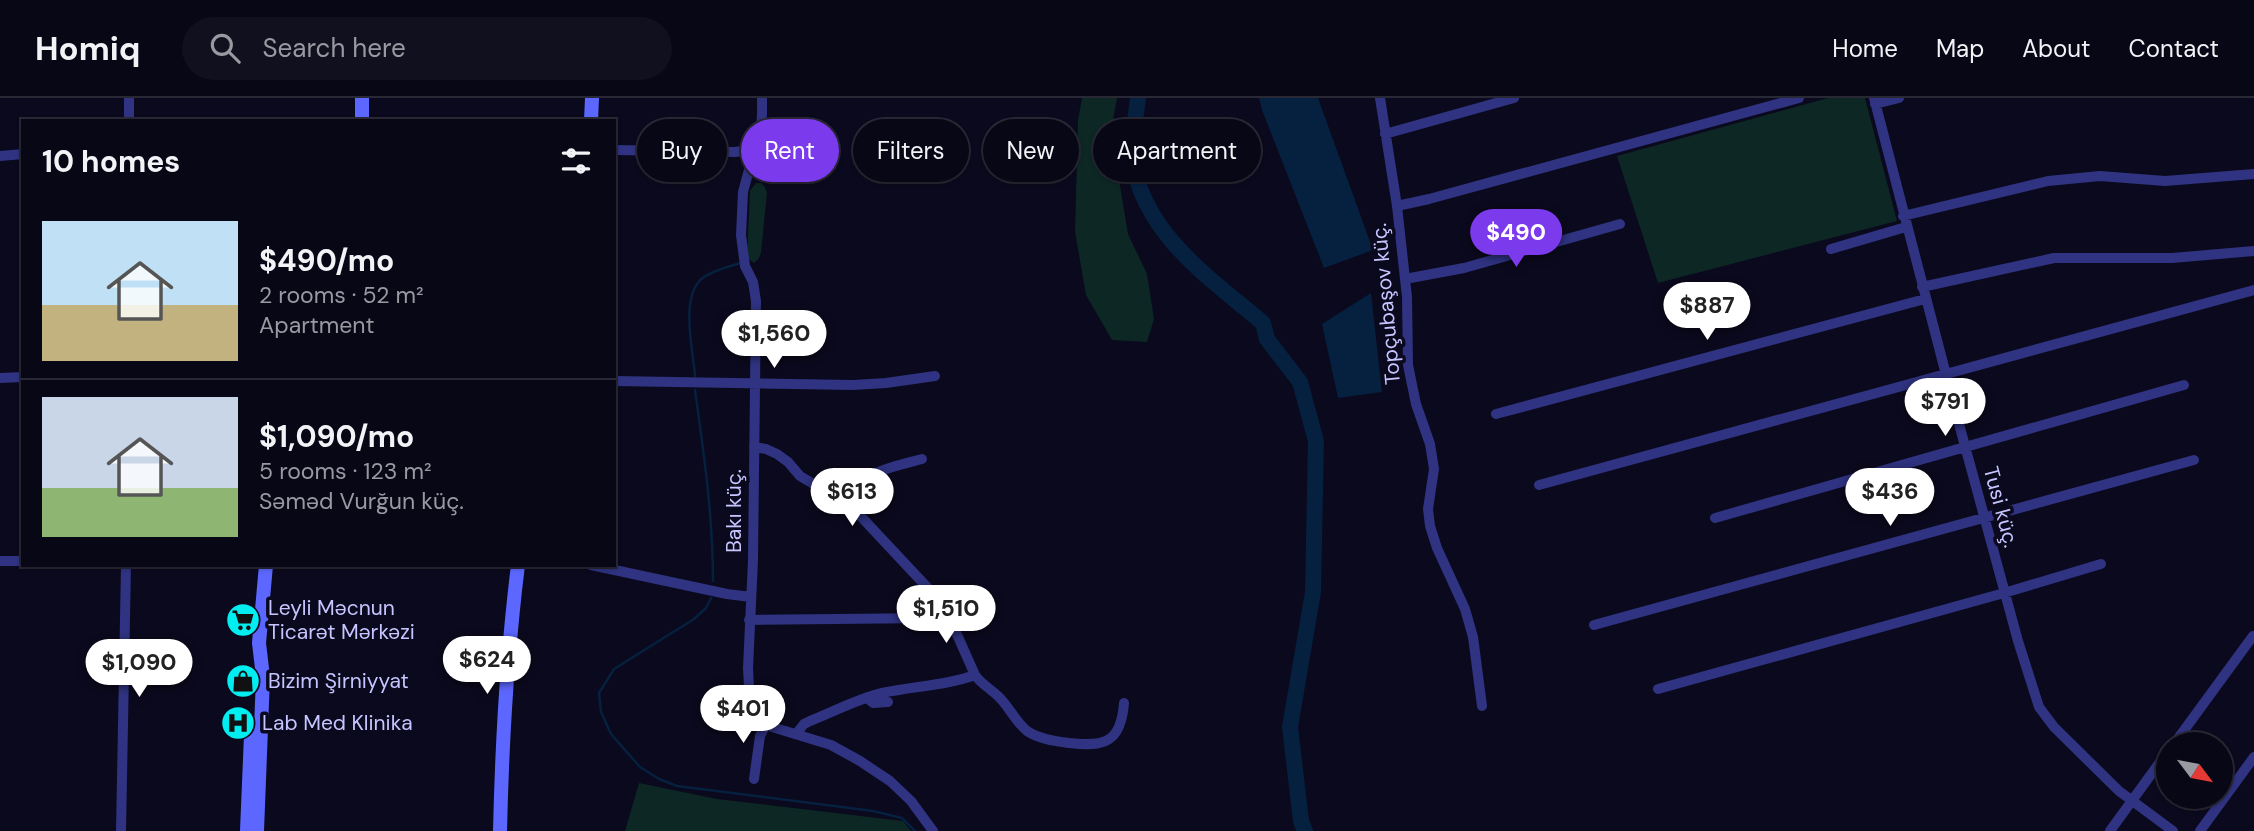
<!DOCTYPE html>
<meta charset="utf-8">
<style>
:root{--surface:#080716;--page:#11101f;--text:#f1f3f6;--muted:#9899a1;--line:#292835;--accent:#7c3aed}
body{margin:0;font-family:"DM Sans",sans-serif;background:var(--page);color:var(--text);height:100vh;display:flex;flex-direction:column;font-size:26px;white-space:nowrap}
*{box-sizing:border-box;margin:0}
p{font-size:23px;color:var(--muted)}
.icon{flex:none;width:38px;height:38px;fill:none;stroke:currentColor;stroke-width:2;stroke-linecap:round;stroke-linejoin:round}
.map{position:relative;flex:1;overflow:hidden}
.panel{position:absolute;left:21px;top:21px;width:595px;height:448px;display:flex;flex-direction:column;background:var(--surface);border-radius:0px;box-shadow:0 2px 5px #0004,0 0 0 2px var(--line)}
.panel>*{flex:none}
.top-card{position:absolute;left:637px;top:21px;width:665px;height:63px;display:flex;gap:14px}
.needle{width:46px;rotate:122deg}
.tools{position:absolute;left:2156px;top:634px;display:grid;gap:14px}
.tools a{display:grid;place-items:center;width:77px;height:77px;border-radius:50%;background:var(--surface);box-shadow:0 2px 5px #0004,0 0 0 2px var(--line);font-size:35px}
.price{position:absolute;translate:-50% -60px;padding:0 16px;border-radius:24px;background:#fff;color:#222;font-size:23px;line-height:46px;filter:drop-shadow(0 2px 4px #0008)}
.price::after{content:'';position:absolute;left:50%;top:42px;width:21px;height:16px;margin-left:-10px;background:inherit;clip-path:polygon(0 0,100% 0,50% 100%)}
.price.current{background:var(--accent);color:#fff}
ul{padding:0;list-style:none}
li{display:flex;align-items:center;gap:21px;height:175px;padding:0 21px}
li+li{border-top:2px solid var(--line)}
li span{display:grid;place-items:center;flex:none;width:196px;height:140px;border-radius:0px;color:#555}
li>.icon{margin-inline-start:auto}
span .icon{width:84px;height:84px;fill:#fffc;stroke-width:1}
li b{font-size:30px}
h2{display:flex;justify-content:space-between;align-items:center;height:84px;padding:0 21px;font-size:30px}
.pill{padding:0 24px;border-radius:32px;background:var(--surface);box-shadow:0 2px 5px #0004,0 0 0 2px var(--line);font-size:24px;line-height:63px}
.pill.current{background:var(--accent);color:#fff}
header{display:flex;align-items:center;gap:42px;box-sizing:border-box;height:98px;padding:0 35px;background:var(--surface);border-bottom:2px solid var(--line)}
header strong{font-size:33px}
nav{display:flex;gap:38px;margin-inline-start:auto;font-size:24px}
.search{width:490px;height:63px;background:var(--page);display:flex;align-items:center;gap:18px;box-sizing:border-box;padding:0 24px;border-radius:38px;color:var(--muted);font-size:26px}
.map>svg:first-child{display:block}
.green{fill:#0c2724}
.water{fill:#06203f}
.lines{fill:none;stroke-linecap:round;stroke-linejoin:round}
.stream{stroke:#06203f;stroke-width:2.5}
.river{stroke:#06203f;stroke-width:16}
.street{stroke:#2f3381;stroke-width:10}
.secondary{stroke:#5c67ff;stroke-width:14}
.labels{text-anchor:middle;dominant-baseline:central;stroke-width:7;stroke-linejoin:round;paint-order:stroke}
.street-label{font-size:21px;fill:#c6c5ff;stroke:#0b091d}
.poi-label{font-size:21px;fill:#c6c5ff;stroke:#0b091d;text-anchor:start}
</style>
<header>
<strong>Homiq</strong>
<div class="search"><svg class="icon" aria-label="search" viewBox="0 0 24 24"><circle cx="10" cy="10" r="6"/><path d="M15 15l6 6"/></svg>Search here</div>
<nav><a>Home</a><a>Map</a><a>About</a><a>Contact</a></nav>
</header>
<div class="map">
<svg width="2254" height="733" viewBox="0 0 2254 733">
<rect width="100%" height="100%" fill="#0b091d"/>
<path class="green" d="M1082,0H1117L1111,33L1128,136L1147,176L1154,221L1147,244L1112,242L1086,197L1075,134L1078,22Z
M1828,0H1865L1897,123L1658,185L1617,58Z
M756,85H761L765,89L767,95L761,155L759,160L754,165L747,160L750,93Z
M639,685L717,701L903,723L911,733H625Z"/>
<path class="water" d="M1259,0H1318L1373,152L1324,170L1262,12Z
M1371,195L1382,294L1338,300L1322,226Z"/>
<g class="lines">
<path class="stream" d="M695,278C693,251 679,196 704,179C714,172 728,169 740,165
M695,292C704,357 713,418 713,483
M711,500L706,510L694,521L614,571L599,595L601,614L611,636L640,669L659,681L677,688L873,713L902,720L915,733"/>
<path class="river" d="M1138,0C1136,19 1130,47 1133,65C1146,138 1210,180 1263,225L1267,241L1300,284L1316,343L1313,494L1290,629L1301,723L1305,733"/>
<path class="street" d="M129,0V23
M1380,0L1397,108L1407,199L1408,267L1416,306L1430,346L1434,371L1428,411L1430,428L1437,450L1465,511L1473,539L1482,608
M1874,0L1956,315L2018,543L2039,609L2054,629L2119,693L2173,733
M1875,6L1899,0
M1385,36L1514,0
M614,52L735,54L748,52
M748,52L750,68L743,94L741,137L745,168L753,184L756,203L753,462L748,570L749,589L752,607L757,615L772,629L831,647L860,663L890,683L911,703L933,733
M748,52C764,40 762,18 762,0
M0,58L23,56
M1397,108L1429,101L1799,0
M1903,118L2048,83L2100,78L2165,83L2254,76
M1831,151L1906,129
M1405,181L1464,170L1620,126
M1922,189L2054,160H2172L2254,153
M0,280L23,279
M614,283L853,287L886,285L935,278
M1496,316L1925,201
M754,349L766,351L777,356L788,364L800,378L852,409L940,503L947,514
M1539,387L2254,192
M844,404C870,372 883,371 922,361
M1715,420L2184,287
M0,463H23
M591,467L727,496L751,499
M749,522L932,520L947,514L975,577C945,588 913,588 882,595C857,601 833,614 810,623L804,626L796,636
M1594,527L2194,362
M975,577C981,586 991,591 999,599C1009,609 1016,624 1027,633C1039,641 1055,643 1069,645C1104,649 1121,645 1124,605
M1658,591L2004,495L2101,466
M867,600L873,605L888,604
M2174,646L2253,538
M754,681L760,638L767,625
M121,733L126,467
M2110,733L2168,653
M2200,733L2254,659"/>
<path class="secondary" d="M362,23V0
M591,23L592,0
M247,733L251,637
M257,733L263,579L259,545L266,467
M500,733C502,644 507,556 518,467"/>
</g>
<defs>
<g id="supermarket-disc" transform="scale(1.75)"><circle r="9.5" fill="#00eef0" stroke="#0b091d"/><path d="M-6-5.5h2.5l.6 2H6L4.5 2H-2.5L-4.4-4H-6ZM-1.5 3.2a1.3 1.3 0 1 0 .1 0ZM3 3.2a1.3 1.3 0 1 0 .1 0Z" fill="#111"/></g>
<g id="shop-disc" transform="scale(1.75)"><circle r="9.5" fill="#00eef0" stroke="#0b091d"/><path d="M-5-2.5h2.3a2.7 3.5 0 0 1 5.4 0H5L5.5 6h-11ZM-1.5-2.5h3a1.5 2.3 0 0 0-3 0Z" fill="#111"/></g>
<g id="hospital-disc" transform="scale(1.75)"><circle r="9.5" fill="#00eef0" stroke="#0b091d"/><path d="M-5-5h3v3.5h4V-5h3V5h-3V1.5h-4V5h-3Z" fill="#111"/></g>
</defs>
<g fill-rule="evenodd">
<use href="#supermarket-disc" x="243" y="522"/>
<use href="#shop-disc" x="243" y="583"/>
<use href="#hospital-disc" x="238" y="625"/>
</g>
<g class="labels">
<g class="street-label">
<text transform="translate(1386 206) rotate(-95)">Topçubaşov küç.</text>
<text transform="translate(2001 409) rotate(75)">Tusi küç.</text>
<text transform="translate(734 413) rotate(-90)">Bakı küç.</text>
</g>
<g class="poi-label">
<text x="268" y="510">Leyli Məcnun<tspan x="268" dy="24">Ticarət Mərkəzi</tspan></text>
<text x="268" y="583">Bizim Şirniyyat</text>
<text x="262" y="625">Lab Med Klinika</text>
</g>
</g>
</svg>
<div class="tools">
<a><svg class="needle" viewBox="-14 -14 28 28"><path d="M0-13l5 13h-10z" fill="#e53935"/><path d="M0 13l5-13h-10z" fill="#9899a1"/></svg></a>
</div>
<b class="price current" style="left:1516px;top:171px">$490</b>
<b class="price" style="left:1707px;top:244px">$887</b>
<b class="price" style="left:774px;top:272px">$1,560</b>
<b class="price" style="left:1945px;top:340px">$791</b>
<b class="price" style="left:852px;top:430px">$613</b>
<b class="price" style="left:1890px;top:430px">$436</b>
<b class="price" style="left:946px;top:547px">$1,510</b>
<b class="price" style="left:487px;top:598px">$624</b>
<b class="price" style="left:139px;top:601px">$1,090</b>
<b class="price" style="left:743px;top:647px">$401</b>
<div class="top-card">
<a class="pill">Buy</a>
<a class="pill current">Rent</a>
<a class="pill">Filters</a>
<a class="pill">New</a>
<a class="pill">Apartment</a>
</div>
<section class="panel">
<h2>10 homes<svg class="icon" aria-label="filters" viewBox="0 0 24 24"><path d="M4 7h16M4 17h16"/><circle cx="9" cy="7" r="2"/><circle cx="15" cy="17" r="2"/></svg></h2>
<ul>
<li><span style="background:linear-gradient(#bfe0f5 60%,#c2b280 0)"><svg class="icon" aria-label="home" viewBox="0 0 24 24"><path d="M3 11l9-7 9 7M6 9v11h12V9"/></svg></span><div><b>$490/mo</b><p>2 rooms · 52 m²</p><p>Apartment</p></div></li>
<li><span style="background:linear-gradient(#c9d6e8 65%,#8fb573 0)"><svg class="icon" aria-label="home" viewBox="0 0 24 24"><path d="M3 11l9-7 9 7M6 9v11h12V9"/></svg></span><div><b>$1,090/mo</b><p>5 rooms · 123 m²</p><p>Səməd Vurğun küç.</p></div></li>
</ul>
</section>
</div>
